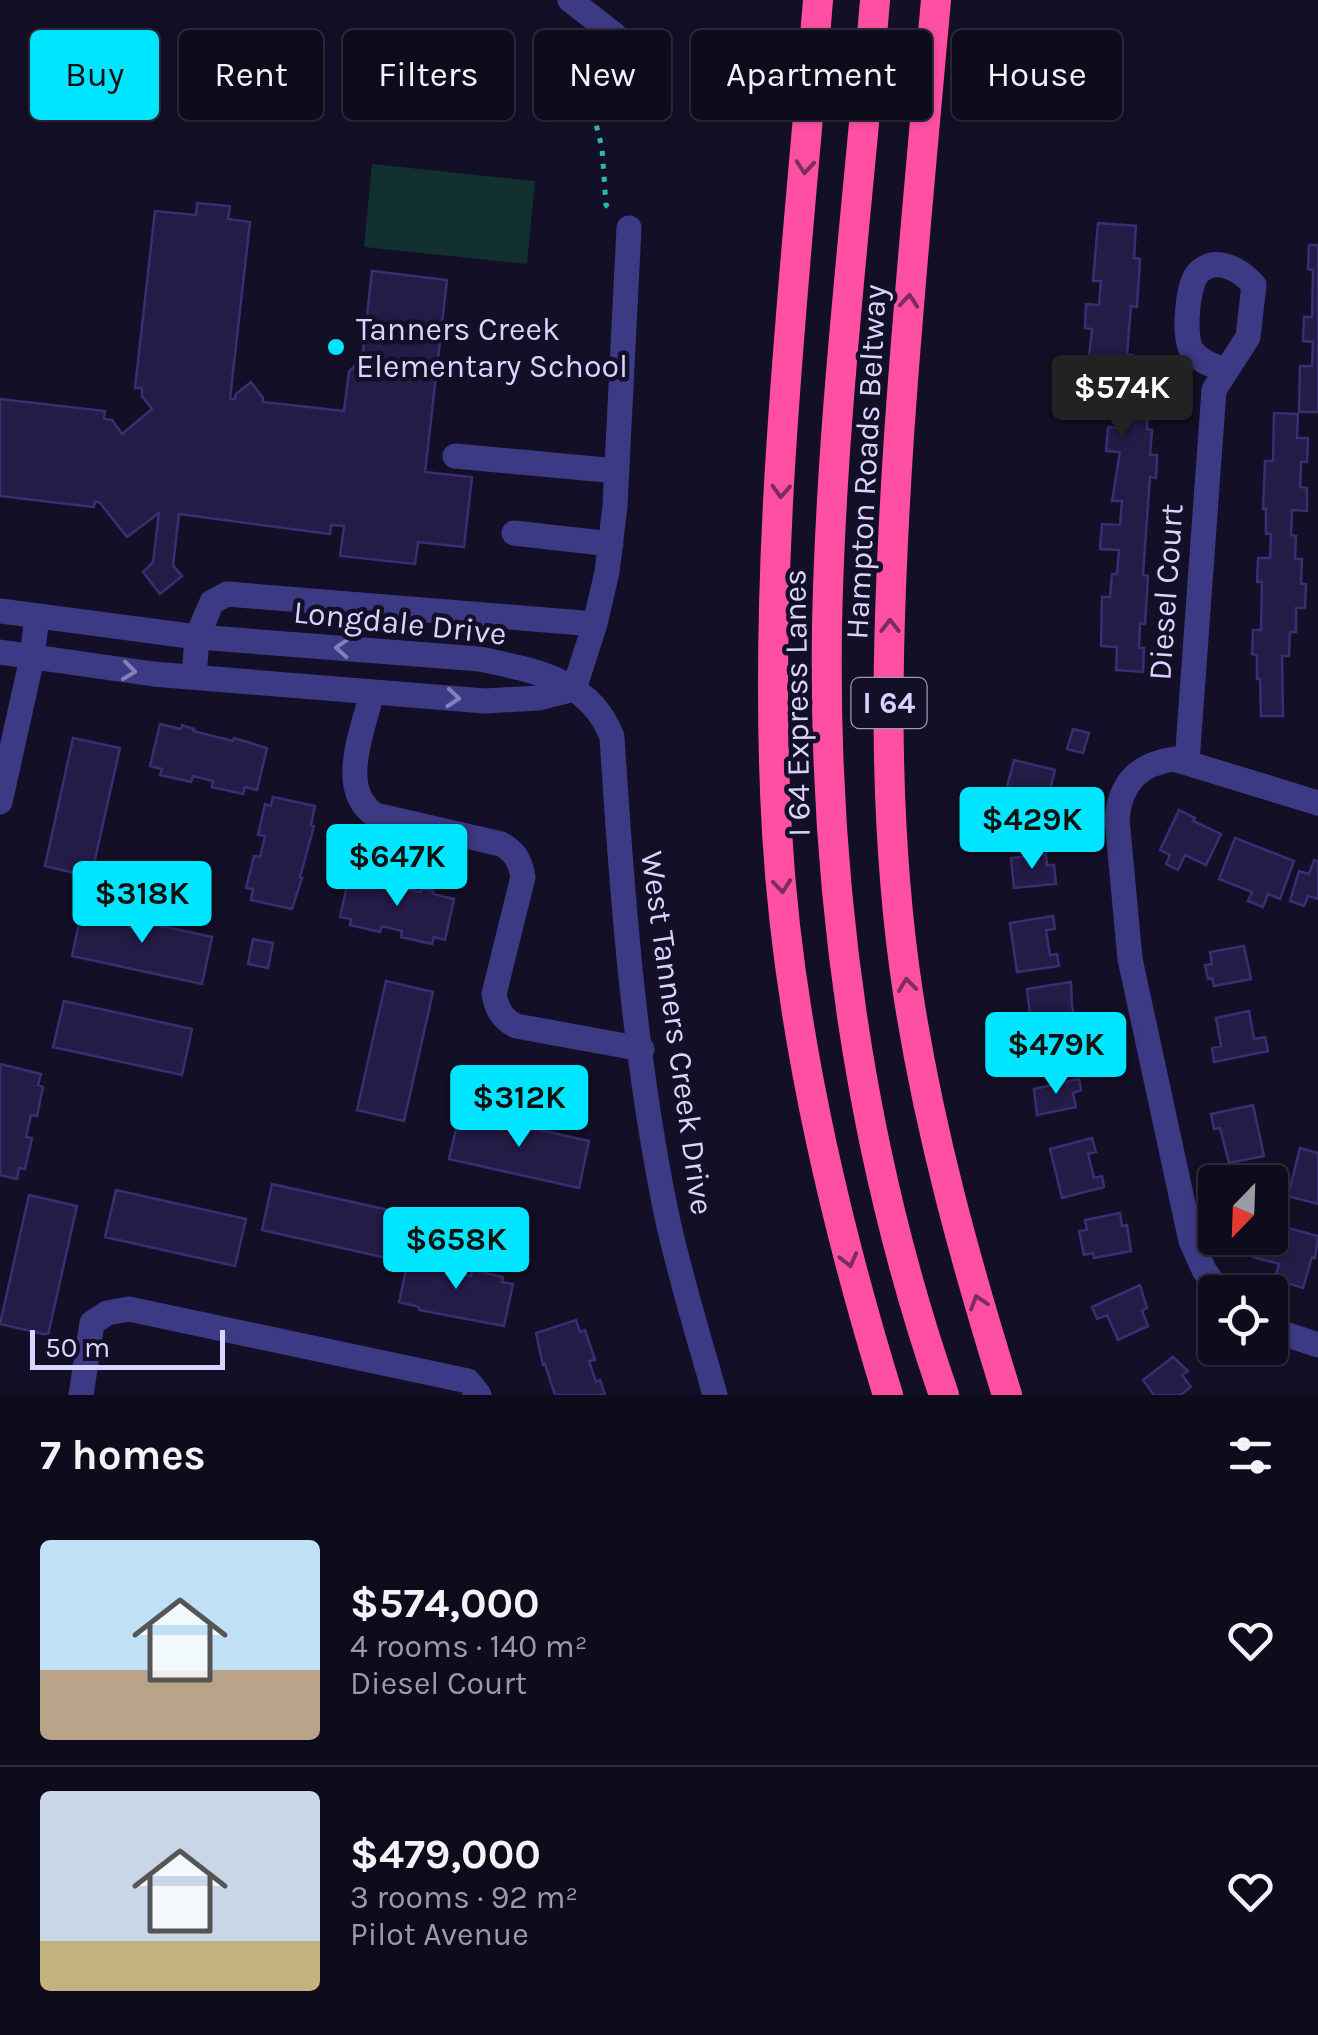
<!DOCTYPE html>
<meta charset="utf-8">
<style>
:root{--surface:#0e0b1c;--page:#171425;--text:#f1f3f6;--muted:#9b9ba3;--line:#2e2b3b;--accent:#00e5ff}
body{margin:0;font-family:Karla,sans-serif;background:var(--page);color:var(--text);height:100vh;display:flex;flex-direction:column;font-size:38px;white-space:nowrap}
*{box-sizing:border-box;margin:0}
p{font-size:32px;color:var(--muted)}
.icon{flex:none;width:55px;height:55px;fill:none;stroke:currentColor;stroke-width:2;stroke-linecap:round;stroke-linejoin:round}
.map{position:relative;height:1395px;overflow:hidden}
.side{display:flex;flex-direction:column;background:var(--surface);flex:1}
.side>*{flex:none}
.guide{position:absolute;left:30px;top:30px;width:1260px;height:90px;display:flex;gap:20px}
.needle{width:65px;rotate:203deg}
.tools{position:absolute;left:1198px;top:1165px;display:grid;gap:20px}
.tools a{display:grid;place-items:center;width:90px;height:90px;border-radius:10px;background:var(--surface);box-shadow:0 2px 8px #0004,0 0 0 2px var(--line);font-size:50px}
.scale{position:absolute;left:30px;bottom:25px;width:195px;box-sizing:border-box;padding-left:10px;border:5px solid #d9d4ff;border-top:0;font-size:28px;line-height:35px;white-space:nowrap;color:#d9d4ff;-webkit-text-stroke:8px #130f26;paint-order:stroke}
.price{position:absolute;translate:-50% -85px;padding:0 22px;border-radius:10px;background:var(--accent);color:#111;font-size:32px;line-height:65px;filter:drop-shadow(0 2px 5px #0008)}
.price::after{content:'';position:absolute;left:50%;top:60px;width:30px;height:22px;margin-left:-15px;background:inherit;clip-path:polygon(0 0,100% 0,50% 100%)}
.price.current{background:#222;color:#fff}
ul{padding:0;list-style:none}
li{display:flex;align-items:center;gap:30px;height:250px;padding:0 40px}
li+li{border-top:2px solid var(--line)}
li span{display:grid;place-items:center;flex:none;width:280px;height:200px;border-radius:10px;color:#555}
li>.icon{margin-inline-start:auto}
span .icon{width:120px;height:120px;fill:#fffc;stroke-width:1}
li b{font-size:42px}
h2{display:flex;justify-content:space-between;align-items:center;height:120px;padding:0 40px;font-size:42px}
.pill{padding:0 35px;border-radius:10px;background:var(--surface);box-shadow:0 2px 8px #0004,0 0 0 2px var(--line);font-size:35px;line-height:90px}
.pill.current{background:var(--accent);color:#111}
.map>svg:first-child{display:block}
.green{fill:#12302f}
.building{fill:#241b47;stroke:#3b2d73;stroke-width:2.5}
.lines{fill:none;stroke-linecap:round;stroke-linejoin:round}
.path{stroke:#2fb8b0;stroke-width:5;stroke-dasharray:5 8;stroke-linecap:butt}
.minor{stroke:#3d3a85;stroke-width:25}
.highway{stroke:#ff4fa3;stroke-width:30}
.oneway{stroke:#7d2c5e}
.oneway2{stroke:#837fbc}
.poi-dot{fill:#00e5ff;stroke:#130f26;stroke-width:4}
.labels{text-anchor:middle;dominant-baseline:central;stroke-width:9;stroke-linejoin:round;paint-order:stroke}
.shield{fill:#130f26;stroke:#9e99be;stroke-width:2.5}
.shield-label{font-size:30px;font-weight:bold;fill:#d9d4ff}
.poi-label{font-size:32px;fill:#d9d4ff;stroke:#130f26;text-anchor:start}
.street-label{font-size:32px;fill:#d9d4ff;stroke:#130f26}
</style>
<div class="map">
<svg width="1318" height="1395" viewBox="0 0 1318 1395">
<rect width="100%" height="100%" fill="#130f26"/>
<path class="green" d="M372,164L535,181L527,264L364,247Z"/>
<path class="building" d="M197,203L230,206L228,219L250,222L230,399H235L236,394L251,382L263,398V402L344,411L349,371L362,360L372,271L447,280L425,472L472,477L464,547L418,542L415,564L340,556L344,526L331,525L330,534L179,514L173,565L182,576L160,594L143,572L153,562L159,513L127,537L100,503L95,501L94,507L0,496V399L105,411L104,419L112,420L122,434L152,409L142,396V388H135L155,211L196,215Z
M1098,223L1136,226L1134,258L1140,259L1137,307L1131,306L1127,355H1133L1131,380L1142,381L1140,405H1148L1147,429L1152,430L1150,455H1157L1156,478L1150,477L1143,575L1148,576L1145,624L1140,623L1139,648H1144L1143,672L1116,670L1117,647L1101,646L1102,597H1110L1112,574H1117L1119,550L1100,549L1102,524L1120,525L1122,501H1112L1120,452L1106,451L1108,427L1122,428L1123,404L1103,403L1105,378L1087,377L1092,329L1085,328L1086,304L1099,305L1101,281H1093Z
M1309,245H1318V412H1299L1300,366H1312L1313,342L1303,341L1304,317H1312L1313,270L1308,269Z
M1274,413L1298,414L1297,438H1308L1307,462H1301L1300,487L1307,488V511L1292,510L1291,535L1296,536L1295,559H1302L1301,584H1306L1305,608H1296V632H1290L1289,656H1282L1283,716H1261L1260,679H1257V655L1252,654L1253,630H1261L1262,582H1257L1258,558H1270L1271,534H1266V509H1263L1265,461H1273Z
M160,724L181,729L182,725L194,729L193,731L233,741L234,738L267,748L257,790L245,787L243,794L212,787L213,781L193,776L191,782L160,775L162,769L150,766Z
M1073,729L1089,733L1083,753L1067,749Z
M73,738L120,748L91,877L45,866Z
M1014,760L1055,770L1048,798L1043,797L1041,806L1047,807L1044,820L1001,810Z
M273,797L315,806L311,825L314,826L300,877L302,878L292,909L251,900L253,889L246,888L254,856L260,857L265,836L258,835L265,804L271,806Z
M1179,810L1195,818L1193,821L1221,834L1206,865L1185,855L1178,870L1166,864L1170,855L1160,850Z
M1235,838L1294,861L1280,899L1268,894L1263,907L1248,901L1252,892L1219,879Z
M1046,854L1047,865H1054L1056,884L1014,888L1011,858Z
M1314,860L1318,861V899L1308,896L1304,906L1290,901L1299,871L1309,874Z
M349,876L369,880L370,876L382,879L381,883L421,892L422,888L433,891V894L454,899L445,940L434,937L432,944L401,937L402,931L382,926L380,932L350,925L351,919L340,917Z
M82,909L212,937L202,984L72,956Z
M1053,916L1055,929L1046,930L1050,955L1057,954L1059,966L1017,972L1010,923Z
M253,939L273,943L268,968L248,964Z
M1244,946L1251,979L1214,986L1212,978L1208,979L1205,965L1212,964L1210,952Z
M386,981L433,992L404,1121L357,1110Z
M1071,982L1072,1006L1081,1046L1036,1053L1034,1037L1025,1038L1022,1023L1031,1022L1027,989Z
M64,1001L192,1029L182,1075L53,1047Z
M1249,1011L1254,1039L1265,1037L1268,1051L1214,1062L1212,1048L1221,1046L1216,1018Z
M0,1064L41,1074L38,1085L43,1087L37,1116L31,1115L26,1137L32,1138L25,1169L19,1168L17,1179L0,1175Z
M1079,1079L1081,1090L1073,1093L1076,1107L1037,1115L1034,1089Z
M1253,1105L1264,1156L1229,1163L1220,1128L1214,1129L1211,1114Z
M460,1112L589,1141L579,1188L449,1159Z
M1092,1138L1096,1152L1088,1154L1094,1178L1102,1176L1104,1187L1062,1198L1050,1149Z
M1300,1148L1318,1153V1204L1288,1196Z
M272,1184L402,1213L391,1259L262,1230Z
M116,1190L246,1219L235,1266L105,1237Z
M29,1195L77,1206L48,1335L0,1324Z
M1120,1213L1122,1226L1127,1225L1131,1251L1094,1258L1093,1253L1084,1255L1079,1231L1087,1230L1085,1220Z
M1270,1223L1318,1236L1315,1258L1312,1257L1303,1288L1275,1279L1279,1264L1253,1257L1259,1238H1270Z
M421,1258L451,1264L450,1271L471,1276L472,1270L503,1277L502,1282L513,1284L504,1326L419,1310V1307L399,1302L408,1261L420,1264Z
M1140,1285L1147,1308L1142,1311L1148,1326L1118,1340L1107,1315L1097,1319L1092,1307Z
M576,1320L580,1332L585,1330L595,1360L589,1361L596,1382L600,1380L605,1395H555L545,1364L543,1365L536,1333Z
M1173,1357L1188,1371L1182,1375L1191,1387L1180,1395H1154L1143,1380Z"/>
<g class="lines">
<path class="path" d="M602,54L585,80L602,148L606,205L613,212"/>
<path class="minor" d="M570,0L615,35
M455,456L617,471
M514,533L611,544
M0,611L197,637L480,659C535,671 590,679 612,737C622,895 634,1056 666,1212C679,1274 698,1334 715,1395
M0,652L153,674L485,701L538,698L574,689
M194,677L197,637L212,602L227,594L595,624
M574,689L595,624L607,572L615,506L629,228
M372,692C364,729 336,789 375,815L501,844C515,852 520,860 523,877L494,994C497,1009 501,1018 516,1026L642,1049
M1187,762L1214,390L1248,337L1254,285C1241,270 1216,255 1198,273C1187,285 1183,338 1192,351C1201,362 1214,366 1226,370
M0,802L32,658L37,616
M1219,1292L1204,1270L1191,1241L1130,959L1117,819C1120,783 1139,764 1174,759L1318,803
M1270,1329L1318,1345
M81,1395L92,1323L107,1313L129,1309L468,1381L479,1395"/>
<path class="highway" d="M818,0C796,273 761,558 777,832C788,1022 832,1213 888,1395
M875,0C858,208 831,418 827,627C823,887 859,1150 944,1395
M936,0C923,145 909,290 899,436C887,620 880,809 908,993C929,1130 966,1263 1007,1395"/>
</g>
<defs><path id="oneway-chevron" d="M-2-3.5L2.5 0L-2 3.5" fill="none" stroke-width="1.6" stroke-linecap="round" stroke-linejoin="round" transform="scale(2.5)"/></defs>
<g class="oneway">
<use href="#oneway-chevron" transform="translate(805 167) rotate(95)"/>
<use href="#oneway-chevron" transform="translate(909 301) rotate(-85)"/>
<use href="#oneway-chevron" transform="translate(781 491) rotate(93)"/>
<use href="#oneway-chevron" transform="translate(890 626) rotate(-90)"/>
<use href="#oneway-chevron" transform="translate(782 886) rotate(84)"/>
<use href="#oneway-chevron" transform="translate(907 985) rotate(-97)"/>
<use href="#oneway-chevron" transform="translate(849 1260) rotate(76)"/>
<use href="#oneway-chevron" transform="translate(978 1302) rotate(-107)"/>
</g>
<g class="oneway2">
<use href="#oneway-chevron" transform="translate(342 648) rotate(-176)"/>
<use href="#oneway-chevron" transform="translate(129 671) rotate(7)"/>
<use href="#oneway-chevron" transform="translate(453 698) rotate(5)"/>
</g>
<circle class="poi-dot" cx="336" cy="347" r="10"/>
<g class="labels">
<rect class="shield" x="851.5" y="678" width="75" height="50" rx="8"/>
<g class="shield-label">
<text x="889" y="703">I 64</text>
</g>
<g class="poi-label">
<text x="356" y="329">Tanners Creek<tspan x="356" dy="37">Elementary School</tspan></text>
</g>
<g class="street-label">
<text transform="translate(866 462) rotate(-87)">Hampton Roads Beltway</text>
<text transform="translate(1166 592) rotate(-86)">Diesel Court</text>
<text transform="translate(400 623) rotate(6)">Longdale Drive</text>
<text transform="translate(797 703) rotate(-91)">I 64 Express Lanes</text>
<text transform="translate(677 1033) rotate(82)">West Tanners Creek Drive</text>
</g>
</g>
</svg>
<div class="tools">
<a><svg class="needle" viewBox="-14 -14 28 28"><path d="M0-13l5 13h-10z" fill="#e53935"/><path d="M0 13l5-13h-10z" fill="#9b9ba3"/></svg></a>
<a><svg class="icon" aria-label="locate" viewBox="0 0 24 24"><circle cx="12" cy="12" r="6"/><path d="M12 2v4M12 18v4M2 12h4M18 12h4"/></svg></a>
</div>
<div class="scale">50 m</div>
<b class="price current" style="left:1122px;top:440px">$574K</b>
<b class="price" style="left:1032px;top:872px">$429K</b>
<b class="price" style="left:397px;top:909px">$647K</b>
<b class="price" style="left:142px;top:946px">$318K</b>
<b class="price" style="left:1056px;top:1097px">$479K</b>
<b class="price" style="left:519px;top:1150px">$312K</b>
<b class="price" style="left:456px;top:1292px">$658K</b>
<div class="guide">
<a class="pill current">Buy</a>
<a class="pill">Rent</a>
<a class="pill">Filters</a>
<a class="pill">New</a>
<a class="pill">Apartment</a>
<a class="pill">House</a>
</div>
</div>
<section class="side">
<h2>7 homes<svg class="icon" aria-label="filters" viewBox="0 0 24 24"><path d="M4 7h16M4 17h16"/><circle cx="9" cy="7" r="2"/><circle cx="15" cy="17" r="2"/></svg></h2>
<ul>
<li><span style="background:linear-gradient(#bfe0f5 65%,#b9a48a 0)"><svg class="icon" aria-label="home" viewBox="0 0 24 24"><path d="M3 11l9-7 9 7M6 9v11h12V9"/></svg></span><div><b>$574,000</b><p>4 rooms · 140 m²</p><p>Diesel Court</p></div><svg class="icon" aria-label="heart" viewBox="0 0 24 24"><path d="M12 20l-8-8c-3-5 5-10 8-4 3-6 11-1 8 4z"/></svg></li>
<li><span style="background:linear-gradient(#c9d6e8 75%,#c2b280 0)"><svg class="icon" aria-label="home" viewBox="0 0 24 24"><path d="M3 11l9-7 9 7M6 9v11h12V9"/></svg></span><div><b>$479,000</b><p>3 rooms · 92 m²</p><p>Pilot Avenue</p></div><svg class="icon" aria-label="heart" viewBox="0 0 24 24"><path d="M12 20l-8-8c-3-5 5-10 8-4 3-6 11-1 8 4z"/></svg></li>
</ul>
</section>
